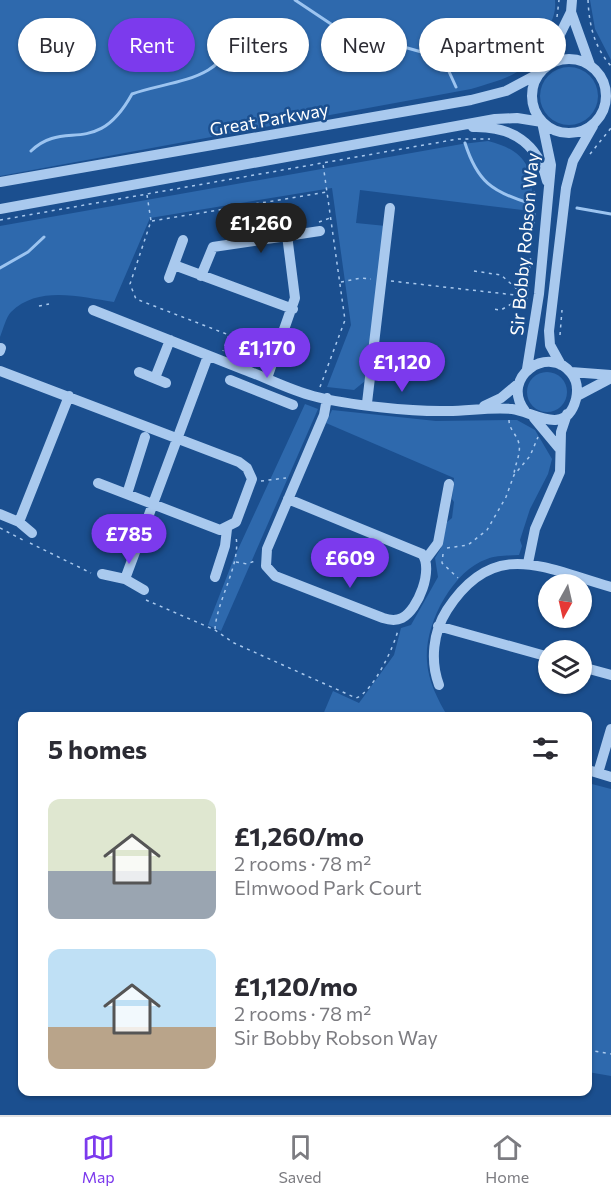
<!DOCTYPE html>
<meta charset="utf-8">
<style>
:root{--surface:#fff;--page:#f7f7f7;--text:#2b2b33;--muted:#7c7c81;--line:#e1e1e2;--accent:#7c3aed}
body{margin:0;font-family:Commissioner,sans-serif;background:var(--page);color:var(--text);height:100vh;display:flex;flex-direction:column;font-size:22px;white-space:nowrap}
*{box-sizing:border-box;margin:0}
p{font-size:20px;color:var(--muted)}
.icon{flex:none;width:33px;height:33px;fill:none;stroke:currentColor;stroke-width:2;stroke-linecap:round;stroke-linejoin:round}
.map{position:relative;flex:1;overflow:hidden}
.details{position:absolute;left:18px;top:712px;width:574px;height:384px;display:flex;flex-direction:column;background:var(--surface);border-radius:12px;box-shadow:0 2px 4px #0004}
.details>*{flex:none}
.banner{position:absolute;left:18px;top:18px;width:576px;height:54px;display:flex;gap:12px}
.needle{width:39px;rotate:188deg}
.buttons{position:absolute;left:538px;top:574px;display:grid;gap:12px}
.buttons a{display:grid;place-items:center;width:54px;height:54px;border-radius:50%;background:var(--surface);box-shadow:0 2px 4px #0004;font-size:30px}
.price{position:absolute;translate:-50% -51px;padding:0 14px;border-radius:21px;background:var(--accent);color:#fff;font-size:20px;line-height:39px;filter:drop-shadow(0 2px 3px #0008)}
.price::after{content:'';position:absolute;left:50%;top:36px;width:18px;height:14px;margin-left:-9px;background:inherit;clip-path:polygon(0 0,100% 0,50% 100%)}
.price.selected{background:#222;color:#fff}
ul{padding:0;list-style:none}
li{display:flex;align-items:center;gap:18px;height:150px;padding:0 30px}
li span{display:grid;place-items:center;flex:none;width:168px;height:120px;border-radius:12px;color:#555}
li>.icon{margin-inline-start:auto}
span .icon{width:72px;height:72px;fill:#fffc;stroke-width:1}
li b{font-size:26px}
h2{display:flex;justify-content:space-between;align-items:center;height:72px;padding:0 30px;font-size:26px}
.pill{padding:0 21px;border-radius:27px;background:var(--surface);box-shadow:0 2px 4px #0004;font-size:21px;line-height:54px}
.pill.selected{background:var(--accent);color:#fff}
.dock{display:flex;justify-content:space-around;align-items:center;height:84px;border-top:2px solid var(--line);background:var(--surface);font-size:16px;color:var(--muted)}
.dock a{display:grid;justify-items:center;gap:3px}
.dock .selected{color:var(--accent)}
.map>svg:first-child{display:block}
.green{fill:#2e69ad}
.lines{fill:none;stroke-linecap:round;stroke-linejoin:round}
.stream{stroke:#9cc4f0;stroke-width:3}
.path{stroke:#a9c9ee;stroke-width:1.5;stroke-dasharray:3 4.5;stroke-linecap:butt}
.minor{stroke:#a9c9ee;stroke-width:10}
.labels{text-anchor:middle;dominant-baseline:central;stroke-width:5;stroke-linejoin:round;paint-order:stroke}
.street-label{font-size:18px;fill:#fff;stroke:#1b4f8f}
</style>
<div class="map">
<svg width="611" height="1115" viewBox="0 0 611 1115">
<rect width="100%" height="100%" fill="#1b4f8f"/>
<path class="green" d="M0,0H555C556,11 553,18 549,28L552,30C529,72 516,76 471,89L0,176Z
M590,0H611V60L595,29Z
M540 96a29 29 0 1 1 58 0a29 29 0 1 1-58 0Z
M488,141C529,151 535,172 531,211L360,190L356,223L386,226L365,381L354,390L327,387L351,325L332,188L150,218L114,302C81,297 38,285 11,312C6,317 3,330 0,337V226L462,144Z
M527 392a20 20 0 1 1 40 0a20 20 0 1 1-40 0Z
M305,404L318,409L221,631L208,625L234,558Z
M332,410L436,421L517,420L535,430L552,459L548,474L530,509L520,540L522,546L519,555C509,556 496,555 487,559C452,571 424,625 427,661C428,681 438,700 448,717H322L333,691L359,703L394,655L401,628L411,625L438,577L435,558L441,548L447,522L452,518L454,502L452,499L454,478L326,423Z
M588,783L611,789V1076L588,1072Z"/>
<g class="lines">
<path class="stream" d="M295,0L334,26L357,34H373L393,44L436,56L446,65L456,87
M465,143C477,181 492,192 529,203
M31,151C65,118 96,159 132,94C171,80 228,82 233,30
M577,208L611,214
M0,268L28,252L44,237"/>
<path class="path" d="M588,0C589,24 594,47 611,66
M557,17L559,0
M590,154L611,128
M147,195L151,221L130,284L136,299L229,335L223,351
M0,220L458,139H490
M152,221L327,192
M319,222L330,218
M474,271L501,275L525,296L501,310L492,309
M391,281L524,296
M341,282L361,278L371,279
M39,306L49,304
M526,306L536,200L528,163
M560,335L562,310
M320,387L345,320L323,164
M509,420C509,430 517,434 519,444C521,454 515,464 514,474
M261,481L286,478
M0,528L23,540
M30,543L91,573
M447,548L468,545L487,530L506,497L514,475L530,456L538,437
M443,554L442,563L458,578
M236,562L247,564L257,560
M146,600L215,630L234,643L356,698C373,692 394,647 398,630
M215,629C217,600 241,564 236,537
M588,1050L611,1054"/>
<path class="minor" d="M571,12L590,65
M532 96a37 37 0 1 1 74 0a37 37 0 1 1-74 0Z
M544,67L571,12L572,0
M473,127C511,126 538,143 547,181
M0,182L471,100L506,91L538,74
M0,209L495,119L517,118L542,122L551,165L539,294L527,369
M174,265L293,309
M201,276L213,247L320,231
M169,278L183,240
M93,310C144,330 194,350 245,370C267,378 290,390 313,396C347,405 413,412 448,411C469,411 490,407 512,409C532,411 566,438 576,399C578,390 577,380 571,373C549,344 499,377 525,411
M0,351L1,348
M561,365L550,345L549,331L566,188L573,161L593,126
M0,371L239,462L247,468L252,479L236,522L220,530L98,483
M139,372L166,383
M571,372L611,375
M155,378L170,340
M267,378L295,298L287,235
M230,380L293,405
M577,396L611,378
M367,403L390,208
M484,406L501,398L519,383
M534,418L559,448
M127,494L145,437
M288,499L422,554C434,569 418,610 402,618C396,621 389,620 383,618L275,576L266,566L267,549L324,415L327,398
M0,514L19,522L32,533
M19,522L69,396
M426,559L438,543L449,484
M528,563L535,529L560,472L561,432L567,414
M102,574L125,579L144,590
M215,577L225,546L227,529
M125,579L208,356
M438,626L549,657
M582,667L611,675
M439,685C430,661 433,632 447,610C494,537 543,568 611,587
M588,770L611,777
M598,773L611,729"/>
</g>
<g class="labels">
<g class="street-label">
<text transform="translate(269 119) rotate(-10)">Great Parkway</text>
<text transform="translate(524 244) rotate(-85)">Sir Bobby Robson Way</text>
</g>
</g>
</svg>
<div class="buttons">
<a><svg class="needle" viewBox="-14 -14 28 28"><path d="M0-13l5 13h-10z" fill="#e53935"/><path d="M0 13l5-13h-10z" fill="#7c7c81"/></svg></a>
<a><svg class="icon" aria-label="layers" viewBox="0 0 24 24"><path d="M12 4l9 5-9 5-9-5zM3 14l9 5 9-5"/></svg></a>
</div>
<b class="price selected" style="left:261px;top:254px">£1,260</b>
<b class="price" style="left:267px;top:379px">£1,170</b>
<b class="price" style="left:402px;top:393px">£1,120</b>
<b class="price" style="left:129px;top:565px">£785</b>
<b class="price" style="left:350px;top:589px">£609</b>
<div class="banner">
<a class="pill">Buy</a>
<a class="pill selected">Rent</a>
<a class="pill">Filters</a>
<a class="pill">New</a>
<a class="pill">Apartment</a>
</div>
<section class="details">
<h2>5 homes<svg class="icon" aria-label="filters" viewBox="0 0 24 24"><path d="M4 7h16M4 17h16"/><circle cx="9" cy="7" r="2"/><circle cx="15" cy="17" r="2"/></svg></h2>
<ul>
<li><span style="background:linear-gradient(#dfe7d0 60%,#9aa5b1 0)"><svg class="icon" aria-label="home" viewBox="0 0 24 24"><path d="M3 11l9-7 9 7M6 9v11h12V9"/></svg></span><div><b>£1,260/mo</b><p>2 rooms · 78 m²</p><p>Elmwood Park Court</p></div></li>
<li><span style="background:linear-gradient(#bfe0f5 65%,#b9a48a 0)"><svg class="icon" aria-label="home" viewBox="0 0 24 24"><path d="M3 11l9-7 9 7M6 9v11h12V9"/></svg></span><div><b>£1,120/mo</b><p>2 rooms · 78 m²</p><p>Sir Bobby Robson Way</p></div></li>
</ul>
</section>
</div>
<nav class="dock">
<a class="selected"><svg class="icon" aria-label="map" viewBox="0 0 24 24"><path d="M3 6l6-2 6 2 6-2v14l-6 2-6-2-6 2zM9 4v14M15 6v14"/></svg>Map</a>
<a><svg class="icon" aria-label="saved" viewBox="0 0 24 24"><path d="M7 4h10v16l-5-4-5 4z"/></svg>Saved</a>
<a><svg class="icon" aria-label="home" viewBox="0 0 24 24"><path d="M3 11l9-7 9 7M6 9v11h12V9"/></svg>Home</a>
</nav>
